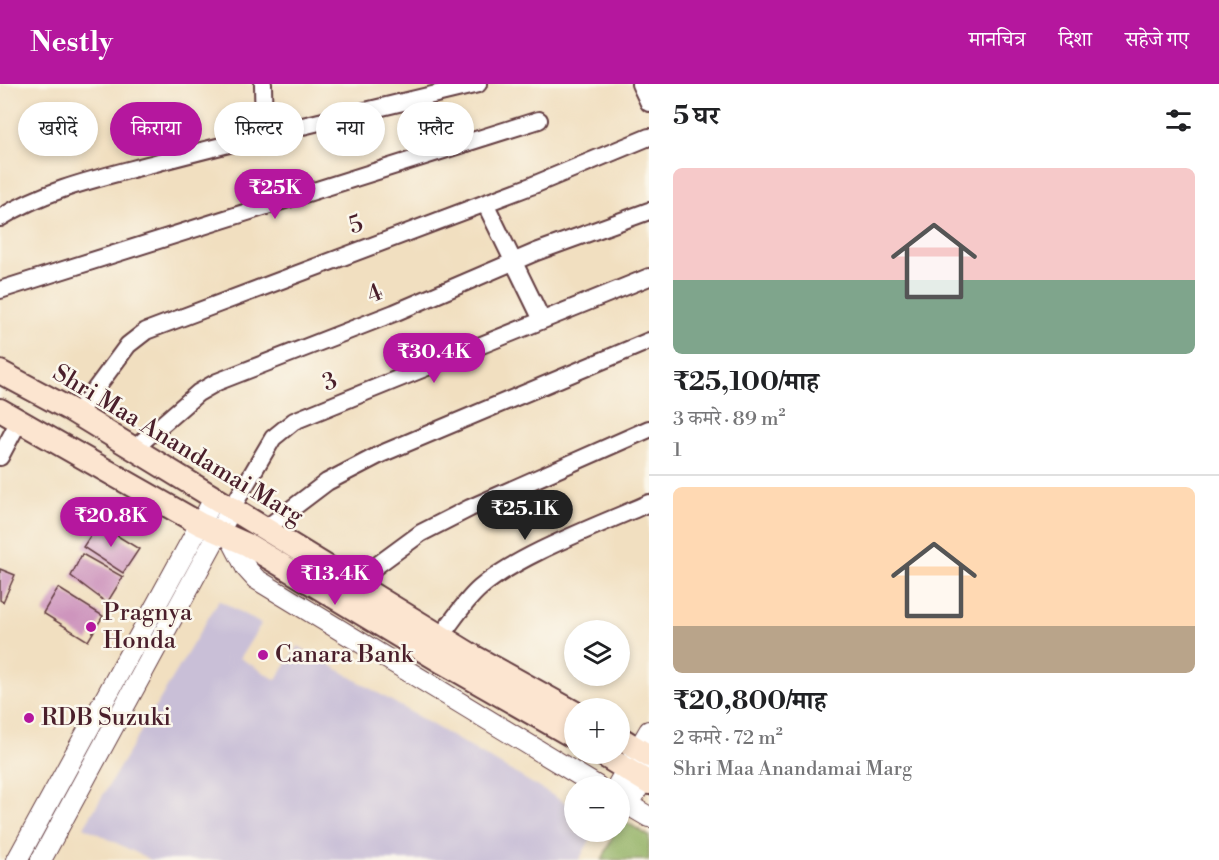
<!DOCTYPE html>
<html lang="hi">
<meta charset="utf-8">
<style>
:root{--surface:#fff;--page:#f2f2f2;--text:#202124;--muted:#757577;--line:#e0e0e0;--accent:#b5179e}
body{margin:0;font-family:"Libre Bodoni","Noto Serif Devanagari",serif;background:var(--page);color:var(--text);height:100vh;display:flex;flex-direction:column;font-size:22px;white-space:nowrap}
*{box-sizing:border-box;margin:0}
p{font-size:20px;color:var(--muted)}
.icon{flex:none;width:33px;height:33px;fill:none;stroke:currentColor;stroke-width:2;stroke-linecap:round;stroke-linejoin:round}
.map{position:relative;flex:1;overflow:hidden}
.panel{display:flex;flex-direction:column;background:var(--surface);width:570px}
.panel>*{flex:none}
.top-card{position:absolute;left:18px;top:18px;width:540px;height:54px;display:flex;gap:12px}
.fabs{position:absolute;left:564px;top:536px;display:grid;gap:12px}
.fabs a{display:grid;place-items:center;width:66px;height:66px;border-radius:50%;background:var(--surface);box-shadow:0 3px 9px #0003;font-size:30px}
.price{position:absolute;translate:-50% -51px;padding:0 14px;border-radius:21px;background:var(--accent);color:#fff;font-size:20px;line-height:39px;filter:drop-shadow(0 2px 3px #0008)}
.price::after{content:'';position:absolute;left:50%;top:36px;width:18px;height:14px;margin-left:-9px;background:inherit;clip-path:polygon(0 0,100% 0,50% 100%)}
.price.on{background:#222;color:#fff}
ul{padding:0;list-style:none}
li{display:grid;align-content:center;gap:12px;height:318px;padding:0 24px}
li+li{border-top:2px solid var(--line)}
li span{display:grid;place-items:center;height:186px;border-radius:9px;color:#555}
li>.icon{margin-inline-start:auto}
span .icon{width:108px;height:108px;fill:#fffc;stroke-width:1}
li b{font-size:26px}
h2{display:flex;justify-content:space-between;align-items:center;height:72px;padding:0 24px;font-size:26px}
.pill{padding:0 21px;border-radius:27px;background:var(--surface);box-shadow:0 3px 9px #0003;font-size:21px;line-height:54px}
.pill.on{background:var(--accent);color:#fff}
header{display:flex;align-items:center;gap:36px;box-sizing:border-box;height:84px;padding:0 30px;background:var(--accent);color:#fff}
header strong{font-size:28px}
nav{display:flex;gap:33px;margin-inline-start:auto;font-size:21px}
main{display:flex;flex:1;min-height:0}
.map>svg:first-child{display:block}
.industrial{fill:#c9bfd7}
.forest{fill:#91b062;stroke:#6e6846;stroke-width:1.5}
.building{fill:#ce95bd}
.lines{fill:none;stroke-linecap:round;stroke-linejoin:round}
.minor-casing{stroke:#633c41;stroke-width:20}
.tertiary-casing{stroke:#633c41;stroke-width:22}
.secondary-casing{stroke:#633c41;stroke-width:26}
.minor{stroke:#fff;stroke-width:16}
.tertiary{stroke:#fff;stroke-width:20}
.secondary{stroke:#fce5d0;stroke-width:22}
.poi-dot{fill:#b5179e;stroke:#fbf7ec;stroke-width:2}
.labels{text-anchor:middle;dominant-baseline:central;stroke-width:5;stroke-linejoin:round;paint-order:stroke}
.street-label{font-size:24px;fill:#4a1f2b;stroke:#fbf7ec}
.poi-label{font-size:24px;fill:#4a1f2b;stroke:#fbf7ec;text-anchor:start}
</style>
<header>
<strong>Nestly</strong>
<nav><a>मानचित्र</a><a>दिशा</a><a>सहेजे गए</a></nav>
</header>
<main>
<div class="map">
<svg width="649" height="776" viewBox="0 0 649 776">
<rect width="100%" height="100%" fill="#fbf7ec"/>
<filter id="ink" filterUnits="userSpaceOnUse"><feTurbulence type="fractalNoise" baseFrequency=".0167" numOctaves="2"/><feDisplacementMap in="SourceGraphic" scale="12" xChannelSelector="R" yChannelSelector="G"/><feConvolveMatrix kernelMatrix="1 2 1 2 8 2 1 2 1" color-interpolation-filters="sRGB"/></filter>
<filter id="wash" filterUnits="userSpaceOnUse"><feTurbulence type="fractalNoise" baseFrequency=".008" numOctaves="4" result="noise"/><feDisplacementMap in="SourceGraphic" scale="24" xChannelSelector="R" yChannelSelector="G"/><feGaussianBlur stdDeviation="1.35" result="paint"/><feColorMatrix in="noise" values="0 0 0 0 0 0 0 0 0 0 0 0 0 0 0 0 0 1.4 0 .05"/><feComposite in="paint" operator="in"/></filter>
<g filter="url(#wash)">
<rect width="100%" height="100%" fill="#f1dfc0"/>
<path class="industrial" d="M219,516L261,540L240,574L276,596L298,562L574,724V747H595L579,776H151L84,743Z"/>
<path class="forest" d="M621,735L649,752V776H602L615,747H620Z"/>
<g id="blocks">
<path class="building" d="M98,440L139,465L123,489L83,463Z
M82,470L123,493L107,519L71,492Z
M0,485L15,491L3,518L0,516Z
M58,504L103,532L88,557L43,529Z"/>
</g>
</g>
<g filter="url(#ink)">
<use href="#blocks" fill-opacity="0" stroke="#633c41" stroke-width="1.5"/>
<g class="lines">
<g class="minor-casing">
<path id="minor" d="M263,0L264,52
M640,0L649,19
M485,119L542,236
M0,134C48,104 104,93 159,78C264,50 371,26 478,0
M0,206L539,36
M77,330L128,261L146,247L531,102L649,53
M135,364L198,309L217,298L394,229L536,168L649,127
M0,373L19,337
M232,424L273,354L294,337L649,193
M265,445L327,398L381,370L649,257
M353,499L421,449L470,424L649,345
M442,550C454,535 465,517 480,504C519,470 600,441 649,419"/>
</g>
<g class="tertiary-casing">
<path id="tertiary" d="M230,453L246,484L256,495L597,702
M617,702L649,647
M620,716L649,733
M629,721L649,683
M17,776L215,413
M41,776L232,424"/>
</g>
<g class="secondary-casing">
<path id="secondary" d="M0,288L69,325L473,572L574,628
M0,326L200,440L248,461L444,579L574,653
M620,654L649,672
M600,669L649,699"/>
</g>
<use href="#minor" class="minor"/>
<use href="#tertiary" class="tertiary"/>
<use href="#secondary" class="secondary"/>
</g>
</g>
<g class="poi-dot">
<circle cx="91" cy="543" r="6"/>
<circle cx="263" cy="571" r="6"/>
<circle cx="29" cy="634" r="6"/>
</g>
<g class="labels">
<g class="street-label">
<text transform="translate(356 141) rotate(-19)">5</text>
<text transform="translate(375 210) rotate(-22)">4</text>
<text transform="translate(330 298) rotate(-21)">3</text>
<text transform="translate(178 361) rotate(31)">Shri Maa Anandamai Marg</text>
</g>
<g class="poi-label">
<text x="103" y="529">Pragnya<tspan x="103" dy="28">Honda</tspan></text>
<text x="275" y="571">Canara Bank</text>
<text x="41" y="634">RDB Suzuki</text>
</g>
</g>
</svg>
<div class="fabs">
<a><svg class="icon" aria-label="layers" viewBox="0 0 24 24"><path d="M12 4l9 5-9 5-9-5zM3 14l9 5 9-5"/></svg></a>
<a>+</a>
<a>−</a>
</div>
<b class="price" style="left:275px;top:136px">₹25K</b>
<b class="price" style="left:434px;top:300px">₹30.4K</b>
<b class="price on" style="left:525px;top:457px">₹25.1K</b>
<b class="price" style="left:111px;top:464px">₹20.8K</b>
<b class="price" style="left:335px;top:522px">₹13.4K</b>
<div class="top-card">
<a class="pill">खरीदें</a>
<a class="pill on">किराया</a>
<a class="pill">फ़िल्टर</a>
<a class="pill">नया</a>
<a class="pill">फ़्लैट</a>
</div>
</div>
<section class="panel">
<h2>5 घर<svg class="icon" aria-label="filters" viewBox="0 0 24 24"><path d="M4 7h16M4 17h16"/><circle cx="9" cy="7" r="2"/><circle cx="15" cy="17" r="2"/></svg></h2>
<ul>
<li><span style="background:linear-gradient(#f6c9c9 60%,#7fa58c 0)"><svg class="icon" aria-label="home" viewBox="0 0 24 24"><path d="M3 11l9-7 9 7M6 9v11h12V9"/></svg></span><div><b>₹25,100/माह</b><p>3 कमरे · 89 m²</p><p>1</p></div></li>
<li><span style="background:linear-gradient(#ffd9b3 75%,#b9a48a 0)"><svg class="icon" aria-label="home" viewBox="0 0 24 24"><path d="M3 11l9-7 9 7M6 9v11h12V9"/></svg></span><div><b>₹20,800/माह</b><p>2 कमरे · 72 m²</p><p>Shri Maa Anandamai Marg</p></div></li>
</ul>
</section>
</main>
